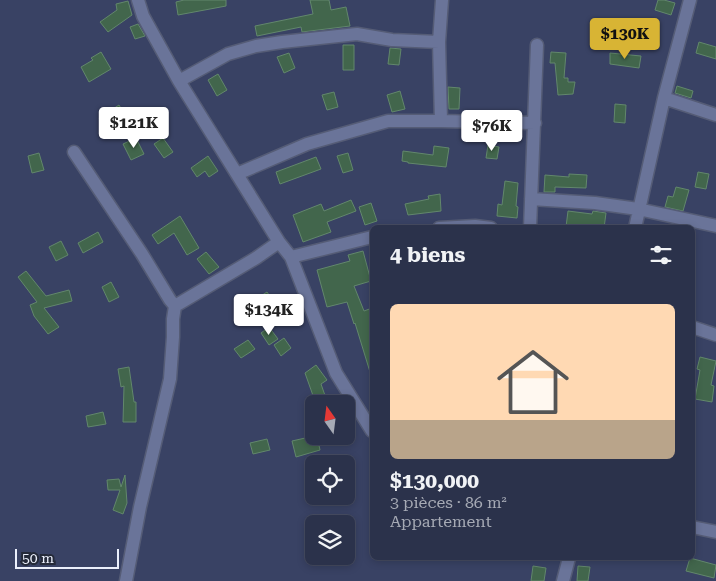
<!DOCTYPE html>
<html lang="fr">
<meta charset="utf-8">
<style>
:root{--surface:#2b324b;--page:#333a52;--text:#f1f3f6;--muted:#a6aab5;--line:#474d63;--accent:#d8b434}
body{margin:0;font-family:"Roboto Serif",serif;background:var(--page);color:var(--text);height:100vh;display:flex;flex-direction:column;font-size:19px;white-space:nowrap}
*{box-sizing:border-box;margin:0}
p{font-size:16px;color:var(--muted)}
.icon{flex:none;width:28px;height:28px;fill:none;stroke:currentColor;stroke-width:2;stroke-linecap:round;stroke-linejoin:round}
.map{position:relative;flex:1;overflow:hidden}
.details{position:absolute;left:370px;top:225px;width:325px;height:335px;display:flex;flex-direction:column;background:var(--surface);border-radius:8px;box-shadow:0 2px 8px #0003,0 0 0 1px var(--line)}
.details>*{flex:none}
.needle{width:32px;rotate:346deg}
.fabs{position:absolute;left:305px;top:395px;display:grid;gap:10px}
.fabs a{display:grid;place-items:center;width:50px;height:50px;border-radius:8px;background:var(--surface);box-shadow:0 2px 8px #0003,0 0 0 1px var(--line);font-size:25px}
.scale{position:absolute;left:15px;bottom:12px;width:104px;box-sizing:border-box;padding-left:5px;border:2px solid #ebeffb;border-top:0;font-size:14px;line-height:18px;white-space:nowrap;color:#ebeffb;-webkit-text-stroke:4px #252a39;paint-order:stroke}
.price{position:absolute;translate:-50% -42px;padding:0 11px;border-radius:5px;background:#fff;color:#222;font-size:16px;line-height:32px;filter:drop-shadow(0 1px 2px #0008)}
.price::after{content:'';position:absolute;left:50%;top:30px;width:15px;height:11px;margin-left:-8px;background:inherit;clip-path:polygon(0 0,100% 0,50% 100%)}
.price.selected{background:var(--accent);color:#111}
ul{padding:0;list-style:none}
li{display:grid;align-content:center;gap:10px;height:265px;padding:0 20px}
li span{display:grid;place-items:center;height:155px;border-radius:8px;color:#555}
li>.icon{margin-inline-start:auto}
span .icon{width:90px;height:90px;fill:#fffc;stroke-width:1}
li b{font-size:21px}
h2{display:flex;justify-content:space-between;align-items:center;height:60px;padding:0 20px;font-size:21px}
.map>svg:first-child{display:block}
.building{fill:#42664c;stroke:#62876c}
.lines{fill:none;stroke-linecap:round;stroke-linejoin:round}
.minor-casing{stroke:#555c76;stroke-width:15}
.minor{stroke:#6a7499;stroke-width:12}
</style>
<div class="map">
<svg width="716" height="581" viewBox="0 0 716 581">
<rect width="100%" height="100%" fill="#394264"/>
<path class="building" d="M184,0H226V6L178,15L176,2Z
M310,0H329L331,10L346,7L350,26L302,32L301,27L257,36L255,26L313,14Z
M658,0H664L675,3L671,15L655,10Z
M128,1L132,15L108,32L100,22L117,10L116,4Z
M138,24L145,36L135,39L130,27Z
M699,42L716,47V59L696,53Z
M343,45H354V70H343Z
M390,48L401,49L399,65L388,64Z
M101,52L111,69L89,82L81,67L93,60L91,58Z
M551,52L566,53L564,78H568V82H575L573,94L558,95L555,63H550Z
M289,53L295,68L284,73L277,57Z
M610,53L641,56L639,68L610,64Z
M218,74L227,90L217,96L208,80Z
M677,86L693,91L691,98L675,93Z
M448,87L460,88L459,109H449Z
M400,91L405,109L392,112L387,95Z
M334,92L338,107L327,110L322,95Z
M615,104L626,105L625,123L614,122Z
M119,105L127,118L108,131L99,118Z
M136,138L144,154L131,160L123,144Z
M163,138L173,152L164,158L154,144Z
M488,145L499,147L497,159L486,158Z
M434,146L449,148L446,167L408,163V162L402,161L403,151L433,155Z
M39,153L44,170L32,173L28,156Z
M348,153L353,170L343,173L337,156Z
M208,156L218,171L209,177L205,171L197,177L191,168Z
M316,157L321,169L280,184L276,172Z
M698,172L709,174L706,189L695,187Z
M569,174L587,175L586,188L555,187V192H544L545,175L569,177Z
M505,181L518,183L516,206L518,207L517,218L497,216L498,204L502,205Z
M676,187L689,190L683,211L665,207L668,196L673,197Z
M440,194L441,211L408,215L405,204L429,199L428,196Z
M351,200L356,211L327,222L331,232L303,242L293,215L321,204L324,211Z
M371,203L377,221L365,225L359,207Z
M568,211L592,214L593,211L606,213L604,228L566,227Z
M180,216L199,248L187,255L174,233L158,244L152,235Z
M98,232L103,242L83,253L78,243Z
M61,241L68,255L56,261L49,247Z
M363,251L371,281L354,286L364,311L372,308V371L370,372L355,323L354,324L347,302L327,307L317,270L350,261L348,255Z
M206,252L219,267L209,274L197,259Z
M26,271L46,296L69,290L72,301L44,308L59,327L48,334L34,316L30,305L37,302L18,277Z
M111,282L119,297L109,302L102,287Z
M267,292L278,308L267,315L256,299Z
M269,327L278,339L269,345L261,333Z
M284,338L291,348L281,356L274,345Z
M248,340L255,349L241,358L234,349Z
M700,357L716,361L711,385L714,386L712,402L695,399L700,370L697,369Z
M316,365L327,380L321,384L328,404H316L305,373Z
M129,367L134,402H136V422H123L124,386L121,387L118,369Z
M103,412L106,424L88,427L86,416Z
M314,436H317L320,450L296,457L292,441Z
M267,439L270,450L253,454L250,443Z
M125,475L127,503L123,514L113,510L120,490H108L107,480L119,479L121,487Z
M690,558L716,565L714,578L686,571Z
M533,566L546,568L544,581H531Z
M578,566L590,567L588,581H577Z"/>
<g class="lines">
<g class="minor-casing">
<path id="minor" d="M138,0L143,16L179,81L279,242L291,257L336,373L372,431
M179,81L228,54L256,46L282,42L357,34L392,40L439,42
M664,98L716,115
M441,121L439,42L442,0
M74,152L142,254L170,300L175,306L256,258L279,242
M237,174L307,144L388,121H441L535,123
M531,199L595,203L638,209L716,226
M439,228L475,226L491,228
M530,228L537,45
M635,228L664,98L690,0
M291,257L372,237
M692,327L716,335
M692,527L716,532
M126,581L140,507L170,379L173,337V319L175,306
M563,581L569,558"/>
</g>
<use href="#minor" class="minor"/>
</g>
</svg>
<div class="fabs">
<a><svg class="needle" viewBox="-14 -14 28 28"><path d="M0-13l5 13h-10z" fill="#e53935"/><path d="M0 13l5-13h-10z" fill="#a6aab5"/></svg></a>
<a><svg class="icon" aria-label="locate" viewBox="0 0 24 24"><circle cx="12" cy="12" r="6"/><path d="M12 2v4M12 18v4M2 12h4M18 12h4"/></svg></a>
<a><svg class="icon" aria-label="layers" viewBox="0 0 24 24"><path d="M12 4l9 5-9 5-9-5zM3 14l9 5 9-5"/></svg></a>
</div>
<div class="scale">50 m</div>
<b class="price selected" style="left:625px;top:60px">$130K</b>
<b class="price" style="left:134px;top:149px">$121K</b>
<b class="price" style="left:492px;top:152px">$76K</b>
<b class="price" style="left:269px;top:336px">$134K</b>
<section class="details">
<h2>4 biens<svg class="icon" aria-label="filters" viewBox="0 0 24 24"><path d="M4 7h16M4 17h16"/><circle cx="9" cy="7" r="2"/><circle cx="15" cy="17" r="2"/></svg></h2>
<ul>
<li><span style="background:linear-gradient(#ffd9b3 75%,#b9a48a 0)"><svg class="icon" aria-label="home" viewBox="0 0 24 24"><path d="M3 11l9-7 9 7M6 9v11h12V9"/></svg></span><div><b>$130,000</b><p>3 pièces · 86 m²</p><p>Appartement</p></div></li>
</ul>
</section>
</div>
